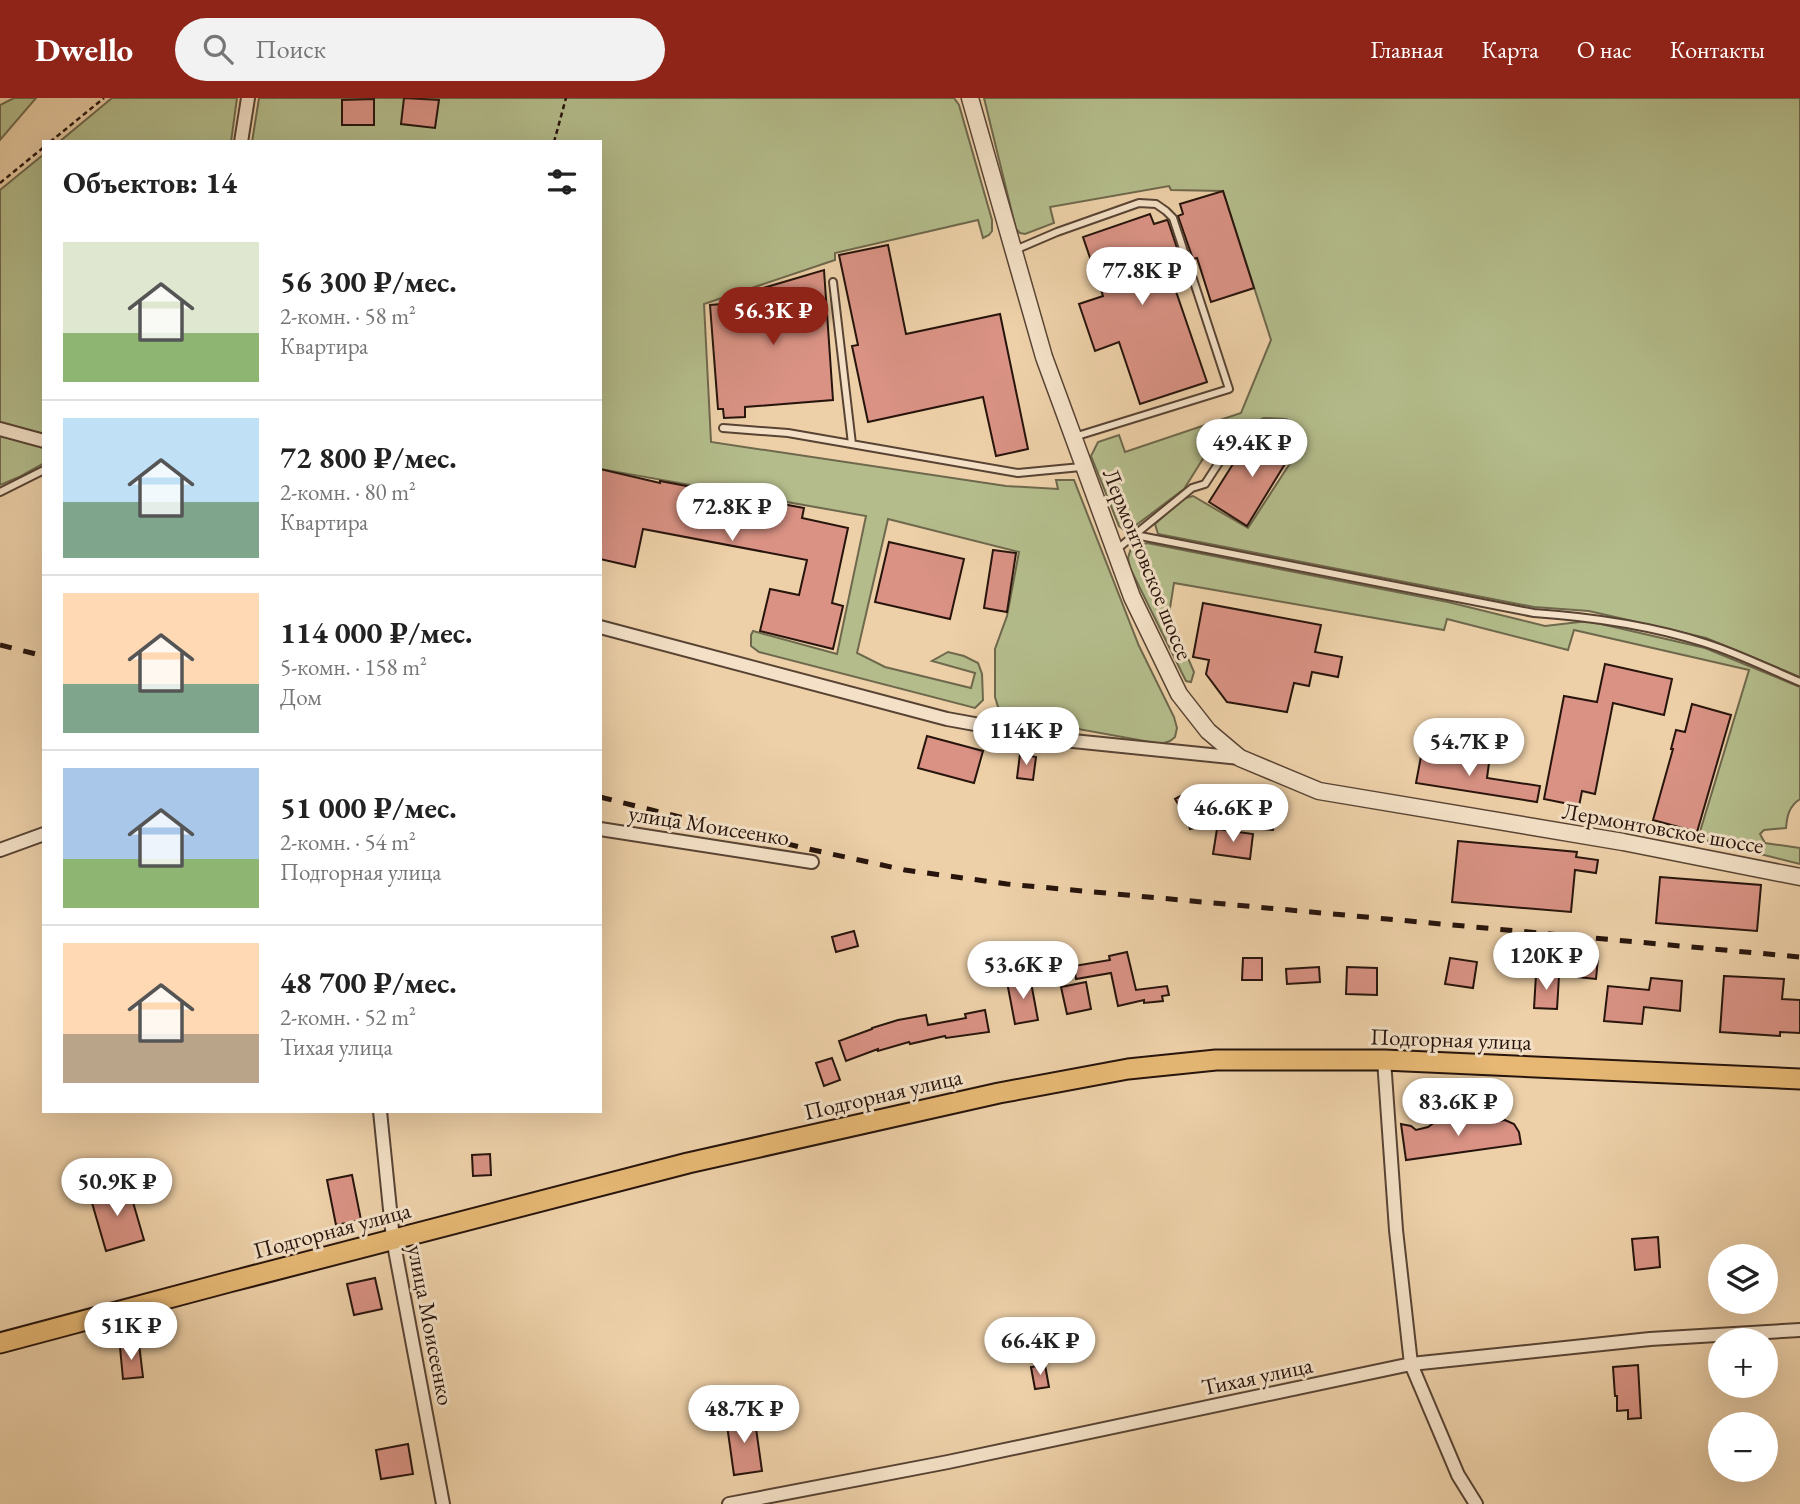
<!DOCTYPE html>
<html lang="ru">
<meta charset="utf-8">
<style>
:root{--surface:#fff;--page:#f2f2f2;--text:#222;--muted:#767676;--line:#e0e0e0;--accent:#8f2418}
body{margin:0;font-family:"EB Garamond",serif;background:var(--page);color:var(--text);height:100vh;display:flex;flex-direction:column;font-size:26px;white-space:nowrap}
*{box-sizing:border-box;margin:0}
p{font-size:23px;color:var(--muted)}
.icon{flex:none;width:38px;height:38px;fill:none;stroke:currentColor;stroke-width:2;stroke-linecap:round;stroke-linejoin:round}
.map{position:relative;flex:1;overflow:hidden}
.drawer{position:absolute;left:42px;top:42px;width:560px;height:973px;display:flex;flex-direction:column;background:var(--surface);border-radius:0px;box-shadow:0 7px 28px #0002}
.drawer>*{flex:none}
.tools{position:absolute;left:1708px;top:1146px;display:grid;gap:14px}
.tools a{display:grid;place-items:center;width:70px;height:70px;border-radius:50%;background:var(--surface);box-shadow:0 7px 28px #0002;font-size:35px}
.price{position:absolute;translate:-50% -60px;padding:0 16px;border-radius:24px;background:#fff;color:#222;font-size:23px;line-height:46px;filter:drop-shadow(0 2px 4px #0008)}
.price::after{content:'';position:absolute;left:50%;top:42px;width:21px;height:16px;margin-left:-10px;background:inherit;clip-path:polygon(0 0,100% 0,50% 100%)}
.price.current{background:var(--accent);color:#fff}
ul{padding:0;list-style:none}
li{display:flex;align-items:center;gap:21px;height:175px;padding:0 21px}
li+li{border-top:2px solid var(--line)}
li span{display:grid;place-items:center;flex:none;width:196px;height:140px;border-radius:0px;color:#555}
li>.icon{margin-inline-start:auto}
span .icon{width:84px;height:84px;fill:#fffc;stroke-width:1}
li b{font-size:30px}
h2{display:flex;justify-content:space-between;align-items:center;height:84px;padding:0 21px;font-size:30px}
header{display:flex;align-items:center;gap:42px;box-sizing:border-box;height:98px;padding:0 35px;background:var(--accent);color:#fff}
header strong{font-size:33px}
nav{display:flex;gap:38px;margin-inline-start:auto;font-size:24px}
.search{width:490px;height:63px;background:var(--page);display:flex;align-items:center;gap:18px;box-sizing:border-box;padding:0 24px;border-radius:38px;color:var(--muted);font-size:26px}
.map>svg:first-child{display:block}
.green{fill:#b4bc8b;stroke:#6e684c;stroke-width:2}
.building{fill:#d99284;stroke:#27140c;stroke-width:2}
.lines{fill:none;stroke-linecap:round;stroke-linejoin:round}
.service-casing{stroke:#584333;stroke-width:10}
.minor-casing{stroke:#584333;stroke-width:16}
.tertiary-casing{stroke:#584333;stroke-width:19}
.primary-casing{stroke:#27140c;stroke-width:23}
.path{stroke:#27140c;stroke-width:2.5;stroke-dasharray:5 3.5;stroke-linecap:butt}
.service{stroke:#f3e0c6;stroke-width:6}
.minor{stroke:#f3e0c6;stroke-width:12}
.tertiary{stroke:#f3e0c6;stroke-width:16}
.primary{stroke:#e6b874;stroke-width:19}
.rail{stroke:#27140c;stroke-width:5;stroke-dasharray:12 12;stroke-linecap:butt}
.labels{text-anchor:middle;dominant-baseline:central;stroke-width:6;stroke-linejoin:round;paint-order:stroke}
.street-label{font-size:23px;fill:#27140c;stroke:#f3e0c6}
</style>
<header>
<strong>Dwello</strong>
<div class="search"><svg class="icon" aria-label="search" viewBox="0 0 24 24"><circle cx="10" cy="10" r="6"/><path d="M15 15l6 6"/></svg>Поиск</div>
<nav><a>Главная</a><a>Карта</a><a>О нас</a><a>Контакты</a></nav>
</header>
<div class="map">
<svg width="1800" height="1406" viewBox="0 0 1800 1406">
<rect width="100%" height="100%" fill="#edd0a8"/>
<filter id="stains"><feTurbulence type="fractalNoise" baseFrequency=".00286" numOctaves="4"/><feColorMatrix values="0 0 0 0 .2 0 0 0 0 .09 0 0 0 0 .02 0 0 0 .5 -.17"/></filter>
<radialGradient id="worn" r=".72"><stop offset=".6" stop-color="#630" stop-opacity="0"/><stop offset="1" stop-color="#630" stop-opacity=".3"/></radialGradient>
<path class="green" d="M14,0H36L0,42V7Z
M112,0H237L231,44H59Z
M259,0H954L959,7L992,122V133L989,137L983,140L978,122L835,155V162L704,206L711,344L1006,388L1058,391L1056,382H1074L1139,548L1174,619L1177,630L1175,639L1170,643L1161,646L1006,618L999,612L995,599V551L1007,518L1019,454L888,421L857,555L885,569L971,590L975,575L932,563L948,554L964,558L978,565L982,576L983,602L975,610L759,554L751,548V537L753,533L837,556L866,418L600,371V44H252Z
M984,0H1800V579L1706,540L1589,513L1534,509L1158,436L1155,426L1182,401L1193,398L1248,430L1300,350V328L1286,321L1264,320L1224,337L1211,348L1184,391L1127,434L1119,428L1091,358L1098,344L1119,337L1125,354L1241,315L1271,242L1223,93L1171,92L1169,88L1050,109L1054,125L1025,136L1020,135L1016,131Z
M44,56V336L0,325V92Z
M0,338L44,349V365L19,379L0,387Z
M1147,445L1448,504L1545,528L1588,523L1705,550L1800,589V701C1789,708 1787,718 1786,730L1764,732L1760,736L1765,745L1800,750V766L1704,742L1699,737L1749,572L1574,532L1568,552L1447,521L1444,532L1174,485L1169,516L1194,574L1191,584L1186,583L1130,470L1128,460L1131,450Z"/>
<path class="building" d="M404,0L439,2L435,30L401,26Z
M374,1V27H342V2Z
M1223,93L1254,190L1211,204L1197,160L1193,161L1178,118L1183,116L1180,106Z
M1150,116L1154,126L1167,122L1168,123L1182,165L1168,170L1207,284L1140,306L1119,244L1095,253L1079,206L1103,198L1083,139Z
M888,147L906,236L1000,216L1028,351L996,358L983,299L868,324L852,248L858,247L839,157Z
M824,172L833,302L745,309V319L724,320L723,311H718L710,207L749,204V197L760,196V191Z
M1272,334L1296,348L1247,428L1209,404L1245,347L1259,355Z
M600,371L660,385V383L804,410L802,420L848,430L832,505L843,508L833,551L760,533L770,491L799,497L807,462L643,431L635,469L600,461Z
M889,444L964,461L950,521L875,504Z
M993,452L1016,455L1007,514L984,510Z
M1203,505L1321,527L1315,554L1342,559L1338,579L1312,574L1309,588L1294,585L1287,614L1227,604L1206,576L1209,562L1193,559Z
M1605,566L1672,581L1664,617L1613,605L1595,696L1582,693L1579,708L1544,701L1564,598L1597,604Z
M1692,606L1731,617L1697,734L1653,722L1673,651H1671L1676,632L1685,634Z
M927,638L983,653L974,685L918,670Z
M1422,653L1489,665L1487,680L1540,688L1537,704L1416,685Z
M1020,656L1036,659L1033,682L1017,680Z
M1186,695L1199,716L1205,715L1207,727L1190,731L1188,723L1175,701Z
M1262,698L1276,700L1273,732L1242,729L1247,700L1261,702Z
M1217,731L1253,736L1250,761L1213,756Z
M1458,743L1577,754L1576,759L1598,762L1596,775L1575,772L1571,814L1452,804Z
M1660,779L1761,787L1757,833L1656,825Z
M854,833L858,848L836,854L832,839Z
M1127,854L1136,892L1167,888L1169,897L1162,898L1163,903L1144,905V902L1118,908L1111,875L1076,881L1074,868L1110,862L1109,858Z
M1579,859L1598,860L1596,881L1577,879Z
M1243,860H1262V882H1242Z
M1450,860L1477,864L1473,890L1445,886Z
M1319,869L1320,884L1287,886L1286,871Z
M1347,869L1377,870V897L1346,896Z
M1536,877L1559,878L1557,911L1534,910Z
M1724,878L1784,881L1782,901L1800,902V935L1780,934V938L1720,934Z
M1030,879L1038,922L1015,926L1007,884Z
M1651,880L1682,883L1680,913L1644,909L1642,926L1604,923L1608,888L1649,892Z
M1086,884L1091,911L1067,916L1061,889Z
M985,912L989,934L946,940L945,938L910,946L909,944L878,953V951L846,963L839,943L872,931V930L898,922L926,917L928,927L966,920L965,916Z
M832,960L840,982L824,988L816,965Z
M1471,1020L1484,1025L1505,1022L1514,1026L1519,1034L1521,1046L1406,1062L1401,1026L1411,1028L1416,1032L1428,1029L1435,1024Z
M490,1056L491,1077L473,1078L472,1057Z
M352,1077L361,1122L336,1127L327,1082Z
M128,1087L144,1142L106,1153L90,1098Z
M1658,1139L1660,1169L1635,1172L1632,1141Z
M375,1180L382,1211L354,1217L347,1186Z
M139,1246L143,1279L123,1281L120,1249Z
M1045,1267L1049,1289L1035,1291L1031,1269Z
M1638,1267L1641,1320L1628,1321V1312L1617,1313V1298H1615L1613,1269Z
M754,1316L762,1373L734,1377L726,1320Z
M408,1346L413,1376L381,1381L376,1352Z"/>
<g class="lines">
<g class="service-casing">
<path id="service" d="M1015,152L1057,134L1139,105L1156,106L1166,113L1173,120L1229,291L1074,339
M833,184L852,346
M723,330L788,335L1018,375L1081,369
M0,394L44,372
M1135,437L1534,515C1592,519 1649,527 1705,545C1737,555 1769,571 1800,584
M1116,452L1192,390L1205,386L1233,343L1260,330L1274,327L1293,339"/>
</g>
<g class="minor-casing">
<path id="minor" d="M241,44L248,0
M0,331L44,343
M600,529L947,621L1063,642L1240,660
M600,731L812,764
M0,752L44,736
M1384,962L1396,1132L1411,1266L1458,1377L1476,1406
M380,1013L393,1141L443,1406
M729,1406L948,1364L1411,1266L1650,1241L1800,1232"/>
</g>
<g class="tertiary-casing">
<path id="tertiary" d="M970,0L1044,259L1132,499L1179,596L1208,633L1240,660L1319,693L1623,744L1800,779"/>
</g>
<g class="primary-casing">
<path id="primary" d="M0,1245L229,1184L688,1065L999,995L1128,971L1216,962H1384L1800,981"/>
</g>
<path class="path" d="M50,44L104,0
M554,44L566,0
M0,85L44,49"/>
<use href="#service" class="service"/>
<use href="#minor" class="minor"/>
<use href="#tertiary" class="tertiary"/>
<use href="#primary" class="primary"/>
<path class="rail" d="M0,547L44,558
M600,699L804,750L905,772L1007,786L1800,859"/>
</g>
<g class="labels">
<g class="street-label">
<text transform="translate(1148 466) rotate(68)">Лермонтовское шоссе</text>
<text transform="translate(709 727) rotate(9)">улица Моисеенко</text>
<text transform="translate(1663 730) rotate(10)">Лермонтовское шоссе</text>
<text transform="translate(1451 941) rotate(2)">Подгорная улица</text>
<text transform="translate(883 996) rotate(-13)">Подгорная улица</text>
<text transform="translate(332 1132) rotate(-15)">Подгорная улица</text>
<text transform="translate(431 1227) rotate(79)">улица Моисеенко</text>
<text transform="translate(1257 1278) rotate(-12)">Тихая улица</text>
</g>
</g>
<rect width="100%" height="100%" filter="url(#stains)"/>
<rect width="100%" height="100%" fill="url(#worn)"/>
</svg>
<div class="tools">
<a><svg class="icon" aria-label="layers" viewBox="0 0 24 24"><path d="M12 4l9 5-9 5-9-5zM3 14l9 5 9-5"/></svg></a>
<a>+</a>
<a>−</a>
</div>
<b class="price" style="left:1142px;top:209px">77.8K ₽</b>
<b class="price current" style="left:773px;top:249px">56.3K ₽</b>
<b class="price" style="left:1252px;top:381px">49.4K ₽</b>
<b class="price" style="left:732px;top:445px">72.8K ₽</b>
<b class="price" style="left:1026px;top:669px">114K ₽</b>
<b class="price" style="left:1469px;top:680px">54.7K ₽</b>
<b class="price" style="left:1233px;top:746px">46.6K ₽</b>
<b class="price" style="left:1546px;top:894px">120K ₽</b>
<b class="price" style="left:1023px;top:903px">53.6K ₽</b>
<b class="price" style="left:1458px;top:1040px">83.6K ₽</b>
<b class="price" style="left:117px;top:1120px">50.9K ₽</b>
<b class="price" style="left:131px;top:1264px">51K ₽</b>
<b class="price" style="left:1040px;top:1279px">66.4K ₽</b>
<b class="price" style="left:744px;top:1347px">48.7K ₽</b>
<section class="drawer">
<h2>Объектов: 14<svg class="icon" aria-label="filters" viewBox="0 0 24 24"><path d="M4 7h16M4 17h16"/><circle cx="9" cy="7" r="2"/><circle cx="15" cy="17" r="2"/></svg></h2>
<ul>
<li><span style="background:linear-gradient(#dfe7d0 65%,#8fb573 0)"><svg class="icon" aria-label="home" viewBox="0 0 24 24"><path d="M3 11l9-7 9 7M6 9v11h12V9"/></svg></span><div><b>56 300 ₽/мес.</b><p>2-комн. · 58 m²</p><p>Квартира</p></div></li>
<li><span style="background:linear-gradient(#bfe0f5 60%,#7fa58c 0)"><svg class="icon" aria-label="home" viewBox="0 0 24 24"><path d="M3 11l9-7 9 7M6 9v11h12V9"/></svg></span><div><b>72 800 ₽/мес.</b><p>2-комн. · 80 m²</p><p>Квартира</p></div></li>
<li><span style="background:linear-gradient(#ffd9b3 65%,#7fa58c 0)"><svg class="icon" aria-label="home" viewBox="0 0 24 24"><path d="M3 11l9-7 9 7M6 9v11h12V9"/></svg></span><div><b>114 000 ₽/мес.</b><p>5-комн. · 158 m²</p><p>Дом</p></div></li>
<li><span style="background:linear-gradient(#a9c7e8 65%,#8fb573 0)"><svg class="icon" aria-label="home" viewBox="0 0 24 24"><path d="M3 11l9-7 9 7M6 9v11h12V9"/></svg></span><div><b>51 000 ₽/мес.</b><p>2-комн. · 54 m²</p><p>Подгорная улица</p></div></li>
<li><span style="background:linear-gradient(#ffd9b3 65%,#b9a48a 0)"><svg class="icon" aria-label="home" viewBox="0 0 24 24"><path d="M3 11l9-7 9 7M6 9v11h12V9"/></svg></span><div><b>48 700 ₽/мес.</b><p>2-комн. · 52 m²</p><p>Тихая улица</p></div></li>
</ul>
</section>
</div>
